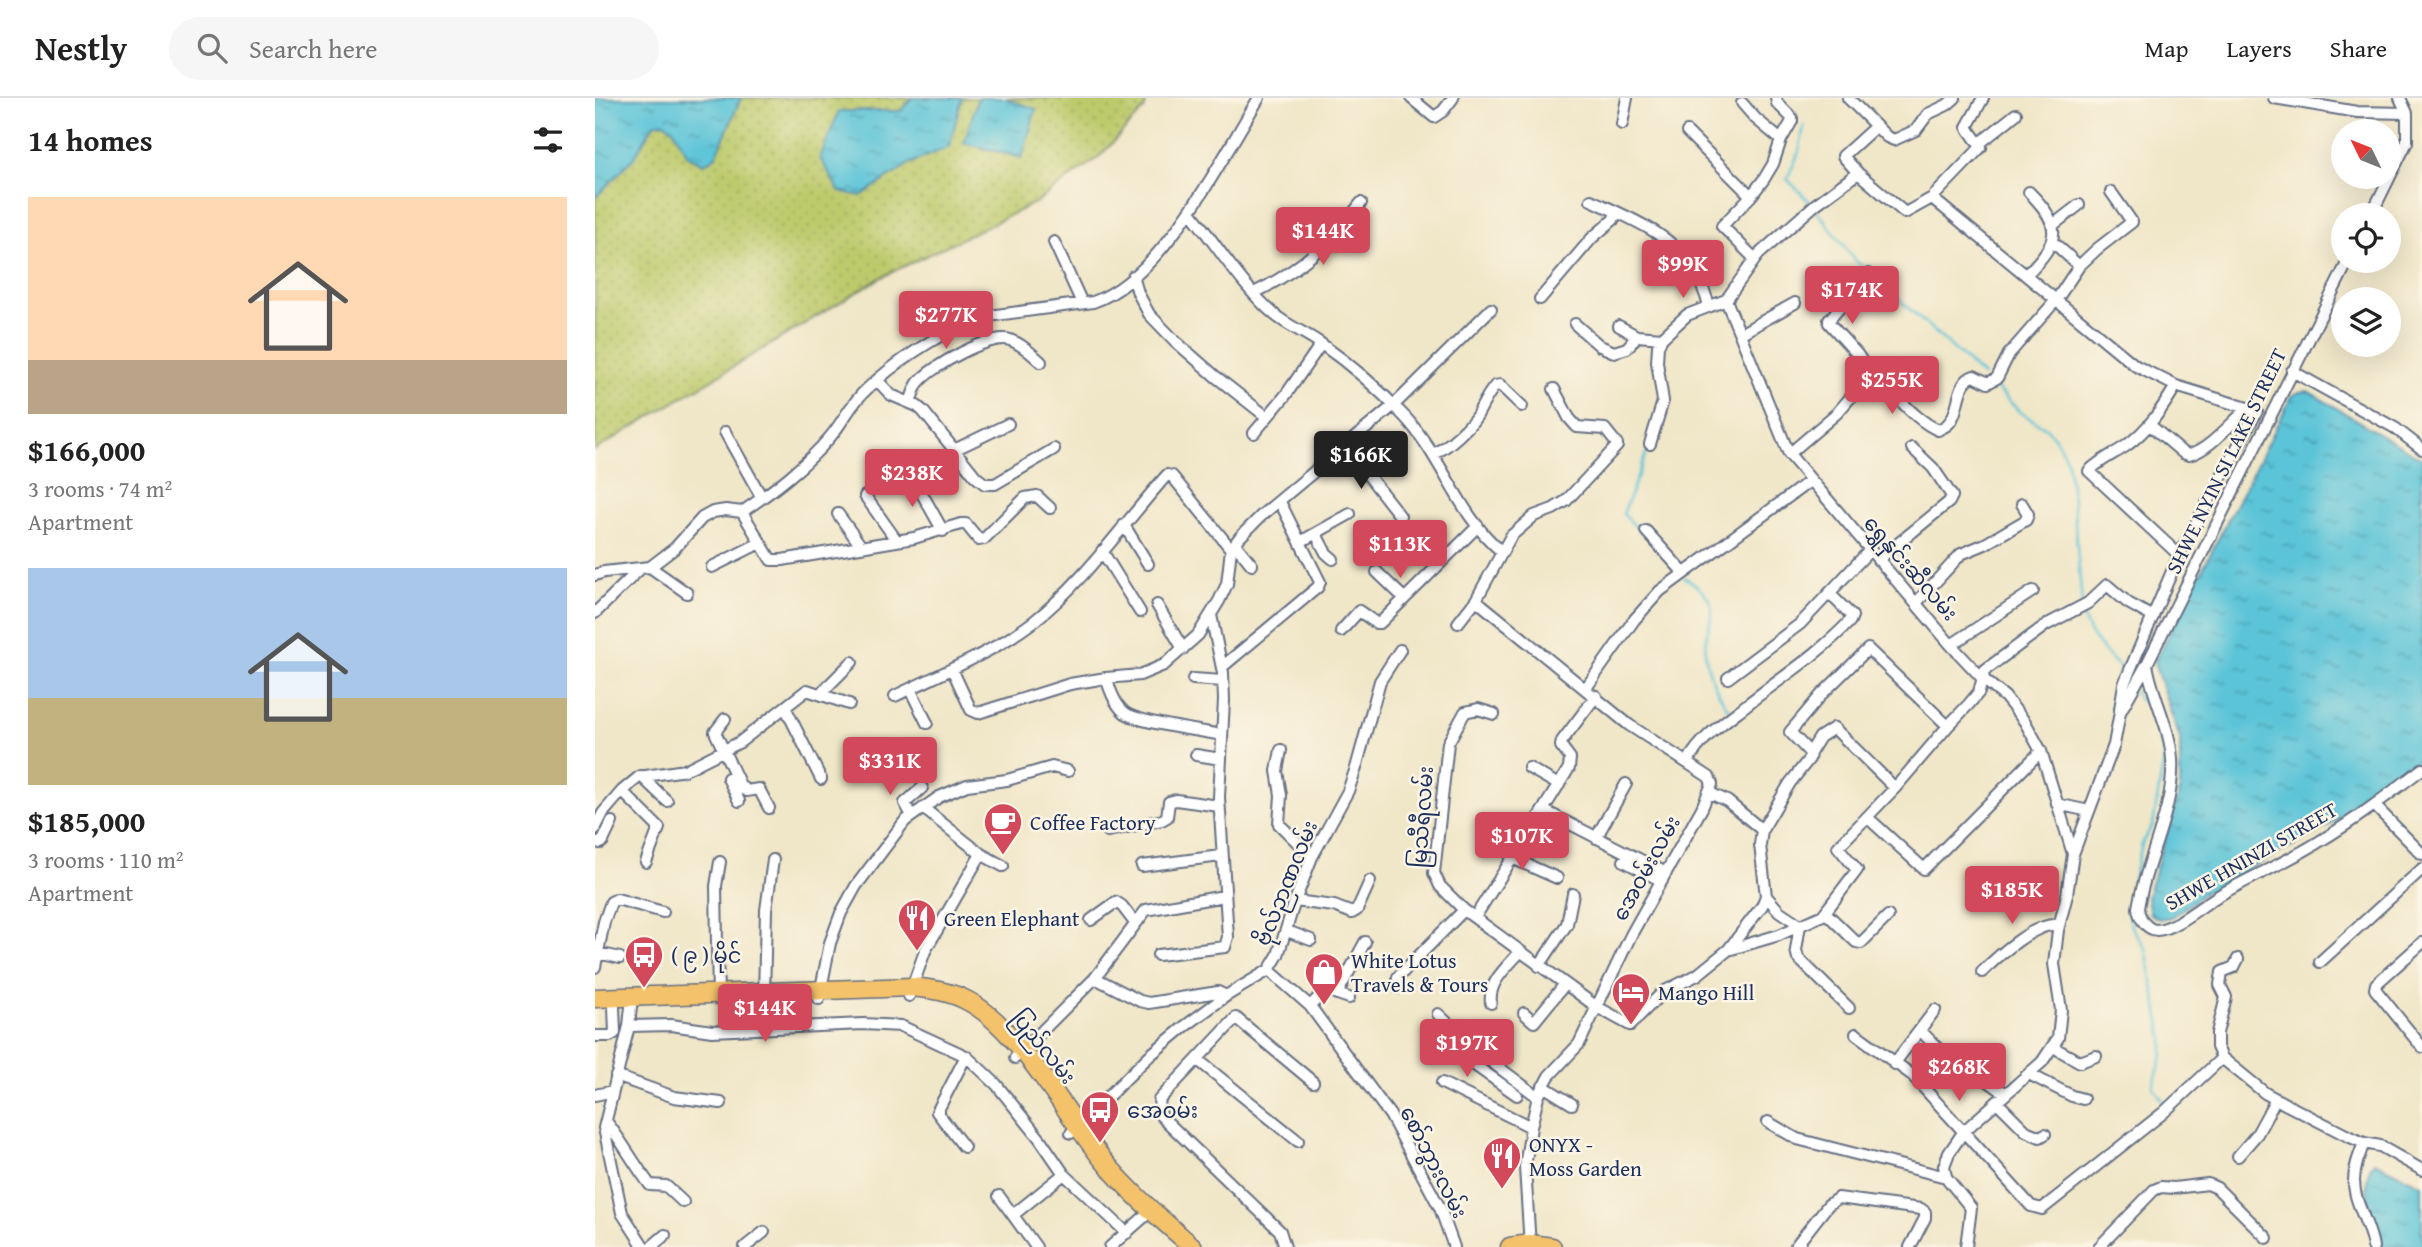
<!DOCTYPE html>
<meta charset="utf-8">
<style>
:root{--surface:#fff;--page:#f6f6f6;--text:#222;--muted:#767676;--line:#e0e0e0;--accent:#d1495b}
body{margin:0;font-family:"Gentium Book Plus","Noto Sans Myanmar",serif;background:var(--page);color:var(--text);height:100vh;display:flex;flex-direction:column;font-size:26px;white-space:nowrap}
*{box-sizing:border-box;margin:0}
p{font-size:23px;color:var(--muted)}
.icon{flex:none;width:38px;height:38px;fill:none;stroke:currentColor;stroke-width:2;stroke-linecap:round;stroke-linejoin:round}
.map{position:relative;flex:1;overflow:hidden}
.sheet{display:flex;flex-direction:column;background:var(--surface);width:595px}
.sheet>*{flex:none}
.needle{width:46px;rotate:313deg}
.tools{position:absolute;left:1736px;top:21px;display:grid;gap:14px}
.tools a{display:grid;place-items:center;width:70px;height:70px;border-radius:50%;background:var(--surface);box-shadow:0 7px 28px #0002;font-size:35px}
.price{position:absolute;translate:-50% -60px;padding:0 16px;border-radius:7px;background:var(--accent);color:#fff;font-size:23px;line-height:46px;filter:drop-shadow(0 2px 4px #0008)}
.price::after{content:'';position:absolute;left:50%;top:42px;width:21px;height:16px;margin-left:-10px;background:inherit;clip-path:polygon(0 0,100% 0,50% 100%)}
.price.on{background:#222;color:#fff}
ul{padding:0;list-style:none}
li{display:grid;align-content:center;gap:14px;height:371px;padding:0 28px}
li span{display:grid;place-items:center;height:217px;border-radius:0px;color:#555}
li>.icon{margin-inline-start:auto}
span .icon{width:126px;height:126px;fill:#fffc;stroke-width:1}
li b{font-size:30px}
h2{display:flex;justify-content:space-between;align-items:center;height:84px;padding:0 28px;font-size:30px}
header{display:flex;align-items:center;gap:42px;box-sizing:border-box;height:98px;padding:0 35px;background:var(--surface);border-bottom:2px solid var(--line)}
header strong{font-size:33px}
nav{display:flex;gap:38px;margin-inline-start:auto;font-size:24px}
.search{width:490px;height:63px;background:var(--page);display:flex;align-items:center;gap:18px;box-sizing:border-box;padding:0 24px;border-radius:38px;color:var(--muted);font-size:26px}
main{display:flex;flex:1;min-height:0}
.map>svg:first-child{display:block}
.grass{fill:url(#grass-dots);stroke:#6c7c65;stroke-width:2}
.water{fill:url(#water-ripples);stroke:#3b7a9b;stroke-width:2}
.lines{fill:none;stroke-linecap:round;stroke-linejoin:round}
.stream{stroke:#5bc4d8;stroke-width:2.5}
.minor-casing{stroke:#666f83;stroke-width:14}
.trunk-casing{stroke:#666f83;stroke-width:21}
.minor{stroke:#fff;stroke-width:10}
.trunk{stroke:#f3c26a;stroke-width:18}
.labels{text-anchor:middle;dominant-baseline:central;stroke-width:5;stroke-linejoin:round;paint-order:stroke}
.street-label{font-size:21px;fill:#1b2f5e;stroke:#fcf5e5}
.poi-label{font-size:21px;fill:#1b2f5e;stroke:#fcf5e5;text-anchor:start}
</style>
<header>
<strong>Nestly</strong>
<div class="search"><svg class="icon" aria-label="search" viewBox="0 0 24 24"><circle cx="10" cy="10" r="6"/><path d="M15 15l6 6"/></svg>Search here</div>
<nav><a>Map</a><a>Layers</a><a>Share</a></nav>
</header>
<main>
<section class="sheet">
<h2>14 homes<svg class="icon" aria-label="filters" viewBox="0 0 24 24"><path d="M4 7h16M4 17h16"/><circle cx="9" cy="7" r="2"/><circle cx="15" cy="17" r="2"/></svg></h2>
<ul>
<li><span style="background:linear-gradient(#ffd9b3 75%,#b9a48a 0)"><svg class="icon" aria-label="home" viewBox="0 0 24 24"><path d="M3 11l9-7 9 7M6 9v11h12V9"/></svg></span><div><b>$166,000</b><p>3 rooms · 74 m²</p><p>Apartment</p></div></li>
<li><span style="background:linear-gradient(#a9c7e8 60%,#c2b280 0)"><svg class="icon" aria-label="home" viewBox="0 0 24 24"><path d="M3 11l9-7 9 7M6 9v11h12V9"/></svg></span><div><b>$185,000</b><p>3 rooms · 110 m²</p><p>Apartment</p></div></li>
</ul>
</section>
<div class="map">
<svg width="1827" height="1149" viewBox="0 0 1827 1149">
<defs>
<pattern id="grass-dots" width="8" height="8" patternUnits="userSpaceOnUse" patternTransform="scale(1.75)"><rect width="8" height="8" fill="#bdca6c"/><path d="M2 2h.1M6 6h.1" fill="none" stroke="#a2ae60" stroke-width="1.8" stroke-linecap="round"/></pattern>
<pattern id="water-ripples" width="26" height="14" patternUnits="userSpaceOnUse" patternTransform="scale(1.75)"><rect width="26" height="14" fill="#5bc4d8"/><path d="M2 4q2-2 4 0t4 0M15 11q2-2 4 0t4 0" fill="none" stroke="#4aa0b2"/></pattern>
</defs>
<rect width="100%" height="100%" fill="#fcf5e5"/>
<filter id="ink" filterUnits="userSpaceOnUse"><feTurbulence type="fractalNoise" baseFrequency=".0143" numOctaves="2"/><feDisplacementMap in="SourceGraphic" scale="14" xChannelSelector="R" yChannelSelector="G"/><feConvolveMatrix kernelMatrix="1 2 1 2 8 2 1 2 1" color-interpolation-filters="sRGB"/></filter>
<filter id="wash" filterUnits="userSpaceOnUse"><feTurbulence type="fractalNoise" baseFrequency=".00686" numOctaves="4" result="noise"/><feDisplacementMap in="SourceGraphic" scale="28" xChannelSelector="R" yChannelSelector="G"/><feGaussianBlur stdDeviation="1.57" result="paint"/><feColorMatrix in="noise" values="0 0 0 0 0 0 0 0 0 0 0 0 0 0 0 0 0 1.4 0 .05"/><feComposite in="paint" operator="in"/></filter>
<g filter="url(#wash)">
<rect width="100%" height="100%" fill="#f0e6c8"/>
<path class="grass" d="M0,0H551L550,10L505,58L440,105L287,179L0,352Z"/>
<path class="water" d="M0,0H146L121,58L109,66L93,58L78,31L69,24L59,26L39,60L2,98L0,96Z
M317,0H367L354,49L316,65L266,98L244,93L225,60L244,13H306Z
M383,0H409L441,11L427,60L369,45Z
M1713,293L1827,361V659L1734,728L1611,794L1577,819L1563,821L1555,816L1552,799L1585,693V641L1559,565L1697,298L1704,294Z
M1779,1064L1827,1087V1149H1784C1779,1126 1763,1081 1779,1064Z"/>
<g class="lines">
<path class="stream" d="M1209,28L1204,54L1192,81L1216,105
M1220,110L1258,160L1271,172
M1276,176L1388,278
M1398,287L1425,314L1451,330L1460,340L1472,362L1478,402L1487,506
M1046,434L1028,416L1054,348
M1089,479C1139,510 1105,523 1111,560C1114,580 1124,598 1136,615
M1487,513C1491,540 1513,556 1530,575
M1539,593L1543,600L1558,612L1569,660L1558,727L1548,743L1535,793L1533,815L1536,828L1551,851L1568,939V956L1558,989L1572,1008"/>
</g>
</g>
<g filter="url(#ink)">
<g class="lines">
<g class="minor-casing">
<path id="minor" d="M816,0L839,19L848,13L858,0
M1253,0L1292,39L1299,42L1321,32L1333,16L1352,7L1360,0
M1679,0L1762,14L1812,15
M1147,5L1160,20L1186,42
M1027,26L1032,0
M1092,34L1156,98
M1385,45L1421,16
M1263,75L1248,58L1281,28
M1337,100L1541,268L1581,288L1662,313L1584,457L1529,586L1525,611
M996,102C1032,119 1078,136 1099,172C1106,183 1110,195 1114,207
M595,114C621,146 649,191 680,217C693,228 711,235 725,245C755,266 785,292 810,319C848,360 863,417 906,453
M1776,117L1812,44V15L1805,0
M1458,127L1484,107
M1457,143L1484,168
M459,144L487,205
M1160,161L1127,128L1156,98L1169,81L1178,66L1186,42L1197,23V20L1182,5L1181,0
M1274,176L1234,222V225L1262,256L1278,280
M1432,176C1464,143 1469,129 1434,94
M538,178L543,195L554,216L580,243L620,278L672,319
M659,195C702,174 737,144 766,105
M945,201L997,140L1018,122L1022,114
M1131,202L1194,356L1356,547L1387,580L1410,599L1430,624L1446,653L1478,756
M980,226L1005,248L1019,254L1032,250L1042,238
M1024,228L1042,238L1067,240
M1145,236L1200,205
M1697,273L1800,330L1827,351
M283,283L296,297L322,308L328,313L381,379L390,386H400L459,351
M1581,288C1567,311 1553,332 1531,348C1519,356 1505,362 1494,373L1584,457
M315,305C317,299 319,291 323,285C335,269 396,235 415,242C427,246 437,256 446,264
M1555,327L1588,355L1594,357C1613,353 1636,325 1652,311
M130,334L167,400
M659,335L690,298L726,246
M1055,346L1068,303L1062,264L1063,248L1067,240L1092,217L1131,202L1163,157L1221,106L1263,75L1310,115L1337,100L1386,49L1372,29L1388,0
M751,349L805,418
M359,352L413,326
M838,356C852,350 879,326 885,312C890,303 893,296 900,288L905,287L927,308
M1194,356L1242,315L1268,285L1278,280C1302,294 1316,320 1343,332C1346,330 1350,329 1353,326C1366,314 1360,284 1379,278L1393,285L1402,280L1414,256L1462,201L1484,168L1502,151L1537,124L1516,94
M321,379V385L348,433
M270,398L302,443
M147,414L176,462H187L319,440L366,426H371L384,442L389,441L430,400L442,398L455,410
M243,416L266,448
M529,427L553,466
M1051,433L1088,474
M721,436L731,455L738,461
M705,444L755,416
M640,446L657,467
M507,453L545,514
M1283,462L1354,404L1357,398L1338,370L1317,350
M55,469L92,495
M117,469L165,445
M782,474L809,500
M0,477L9,474L55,469L80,450L107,420L118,414L131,412L147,414C179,392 211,368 236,338C249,322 257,304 272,291C303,262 342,238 379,220L498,204C568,180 626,61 664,0
M881,502L1034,627L1114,679L1117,686L1107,710L1036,837L984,946L954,978L943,999L936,1029L930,1069L935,1149
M1322,504L1366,456L1390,446L1431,422L1433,416L1427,406
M562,507L588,551
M0,515L46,470
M863,525L881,502L916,438L939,418L958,411L971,403L1022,348V346L1010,331L982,329L974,320L959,291
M746,533L764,513L781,525H785L883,428
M1356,547L1438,493
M1552,566C1557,599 1575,628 1577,661C1580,712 1551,760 1543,810C1544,819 1551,832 1562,832C1580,831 1607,807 1623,798C1655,779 1690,765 1722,745C1759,723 1793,697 1827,671
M627,569L723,489L725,484L685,404
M357,571L376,612L383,615L475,586L511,580L545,577L569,567L603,537L624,503L632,486L636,451L645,439L667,417L798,308L896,211
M511,580C515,591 519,605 529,614C541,625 608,633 627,637
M1133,580L1205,526L1275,452
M598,581L628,583
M991,590L1039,522L1065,493L1215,383
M315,591L332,625
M225,596L257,564
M300,598C347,575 397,555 438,524C490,483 528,426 572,377L577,378L636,451
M1001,598L967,643L966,648L975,660L974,670L948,712L1071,775
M190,609L226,681
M899,616L883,611L870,614L853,645L839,775L845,788L869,812L1002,909L1035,927L1068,894L1102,877L1133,852L1184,837L1228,817L1262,772L1243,749L1300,690L1353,628L1374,606L1384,594L1390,572L1451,527L1493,505L1512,487L1533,505L1558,519
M130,621L120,634L145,687L151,693L164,691L174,710
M686,652L682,673L686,697L684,726L717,759
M1215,655L1225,639L1239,630L1300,690
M601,657L626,661
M1093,663C1107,639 1128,625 1150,608C1186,580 1224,556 1255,523L1257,518L1234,495
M934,670L964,687
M46,678L72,703
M133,680L144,703
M27,693L64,730L51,764
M1115,695L1132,703L1167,732
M1462,706L1494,713
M1780,708L1827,756
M328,710L386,756L408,768
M317,718L310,705L327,690
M1272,719L1329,771L1446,653
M0,731L8,715L27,693L44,679L90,672L145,644L212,592L254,606
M513,733L567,722L572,719L574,704L581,702L624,708
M1001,740L1031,686
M0,744L6,745L8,743L17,724
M917,760L962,780
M1029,763L1067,783
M547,768L626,758
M1171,798L1184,813L1205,827L1201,852L1203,860L1254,910
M700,803L739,808L757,815L762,812L775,783
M1230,814L1261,844L1266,845L1293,818
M880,819L948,712
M496,822L521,804L527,808L540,825
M692,833L716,842
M1827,845L1781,886L1780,891L1827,949
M1133,852L1167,808L1171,798L1165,747L1167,732L1195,685L1214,661L1215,655L1195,634L1227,596L1273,551L1353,628
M3,855L25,860
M563,857L630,849L633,839L624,699L629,602L628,575L616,517
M1643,861L1639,869L1627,874L1625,887L1631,899L1622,935V949L1627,960L1670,995L1692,1007L1753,1038L1769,1045L1785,1048L1827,1072
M1725,864L1827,771
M944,868L972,826L978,796
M0,869L9,824L16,804L22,801L68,814
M674,872L715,908L795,1017L845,1110L859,1149
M1387,874C1403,858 1441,823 1464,827
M500,880L545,903L554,905L623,894L631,898
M803,890V879L869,812
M742,896L770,844
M314,898L330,853L386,756
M37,899L34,928L9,1030L27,1115L49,1149
M169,900L171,812L178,762
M123,901L121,788L125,764
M224,901L235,845L246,815L261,788L310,723L344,699L372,687L412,682L457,669L473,673
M896,905C893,884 912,869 925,854
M715,908L731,892L754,900
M929,915L939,924L970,886
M843,916L881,952L943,999
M34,928L76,927L117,933L268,926L306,928L371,958L401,986L445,1041L469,1076L532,1135
M1325,932L1351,959L1393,983L1411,996
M1261,936L1317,977L1436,1108L1447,1111L1568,1015L1627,960
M0,938H15L20,935L19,909
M877,949L871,958L875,964L922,997
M1458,949L1485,964L1501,958
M420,960L500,880L551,812L629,798
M603,962L703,1043
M1299,966L1340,912
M1434,976L1477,998L1488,1001
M21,978L79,999L126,1005
M847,985L936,1029
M948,988L977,1006
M0,997L18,993
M1402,1004L1431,1033L1445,1039L1450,1036
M11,1023C27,1043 39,1066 55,1087L71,1088L88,1104
M1173,1024L1202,1041L1351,1079
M476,1035L553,959L589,929L631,898L674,872L683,857L700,803L717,759L753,693L761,670L785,583L805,552
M1769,1045C1764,1058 1759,1070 1759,1083C1759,1106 1775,1126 1778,1149
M369,1049L342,1014L371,958
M1643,1058L1662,1036L1681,1001
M404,1098L441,1149
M418,1117L469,1076
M56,1149L70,1137
M150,1149L169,1134
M515,1149L549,1119
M690,1149L685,1133L566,1018L564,1002L641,920L718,984
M1200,1149L1233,1107L1243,1100L1326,1111L1330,1114V1120L1315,1149
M1371,1149L1376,1110L1351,1079L1349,1068L1354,1055L1369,1033L1447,964L1463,940L1466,912L1459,866L1463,832L1472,797L1478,756L1519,647L1525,614L1552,566L1753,163
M1504,1149L1559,1092L1566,1089L1579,1090L1613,1086L1622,1090L1672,1140"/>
</g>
<g class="trunk-casing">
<path id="trunk" d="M0,900L317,889C335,891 352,893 369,901C422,926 470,1016 509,1063C535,1095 567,1122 598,1149
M915,1149L935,1146L957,1149"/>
</g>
<use href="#minor" class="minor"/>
<use href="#trunk" class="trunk"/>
</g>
</g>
<defs>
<g id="cafe-pin" transform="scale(2.0125)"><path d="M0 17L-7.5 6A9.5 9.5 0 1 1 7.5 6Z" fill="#d1495b" stroke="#fcf5e5"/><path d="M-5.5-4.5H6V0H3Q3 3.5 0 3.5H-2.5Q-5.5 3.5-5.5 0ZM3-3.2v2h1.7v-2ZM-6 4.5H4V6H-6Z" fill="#fff"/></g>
<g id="restaurant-pin" transform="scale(2.0125)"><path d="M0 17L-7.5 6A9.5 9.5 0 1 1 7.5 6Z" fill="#d1495b" stroke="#fcf5e5"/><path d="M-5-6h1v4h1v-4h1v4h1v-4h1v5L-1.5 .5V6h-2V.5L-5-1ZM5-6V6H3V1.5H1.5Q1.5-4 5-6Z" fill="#fff"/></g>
<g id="bus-pin" transform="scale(2.0125)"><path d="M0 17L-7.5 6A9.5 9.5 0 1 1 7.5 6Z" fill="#d1495b" stroke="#fcf5e5"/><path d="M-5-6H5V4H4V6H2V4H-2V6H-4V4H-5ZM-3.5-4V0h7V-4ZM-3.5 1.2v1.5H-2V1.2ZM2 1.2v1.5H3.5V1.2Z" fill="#fff"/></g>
<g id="shop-pin" transform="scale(2.0125)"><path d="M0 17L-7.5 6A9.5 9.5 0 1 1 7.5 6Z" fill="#d1495b" stroke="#fcf5e5"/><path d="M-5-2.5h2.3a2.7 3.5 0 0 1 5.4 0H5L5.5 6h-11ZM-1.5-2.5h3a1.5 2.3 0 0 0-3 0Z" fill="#fff"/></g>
<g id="hotel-pin" transform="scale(2.0125)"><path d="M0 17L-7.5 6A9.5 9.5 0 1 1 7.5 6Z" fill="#d1495b" stroke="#fcf5e5"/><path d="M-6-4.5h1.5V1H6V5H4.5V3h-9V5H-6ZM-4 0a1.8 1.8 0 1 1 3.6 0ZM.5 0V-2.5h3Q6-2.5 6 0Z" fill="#fff"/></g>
</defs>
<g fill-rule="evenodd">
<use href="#cafe-pin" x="408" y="724"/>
<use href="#restaurant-pin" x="322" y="820"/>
<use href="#bus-pin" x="49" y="857"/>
<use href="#shop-pin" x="729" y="874"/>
<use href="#hotel-pin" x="1036" y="894"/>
<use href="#bus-pin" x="505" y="1012"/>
<use href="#restaurant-pin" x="907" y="1058"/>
</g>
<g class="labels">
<g class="street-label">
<text transform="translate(1631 363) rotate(-64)">SHWE NYIN SI LAKE STREET</text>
<text transform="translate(1316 470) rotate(49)">ရွှေနှင်းဆီလမ်း</text>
<text transform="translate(827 719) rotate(-86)">မြသီရီလမ်း</text>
<text transform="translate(1656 758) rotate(-30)">SHWE HNINZI STREET</text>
<text transform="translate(1051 770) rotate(-61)">အေဝမ်းလမ်း</text>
<text transform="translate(691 785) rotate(-68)">ဗိုလ်ဉာဏလမ်း</text>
<text transform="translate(449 949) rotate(51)">ပြည်လမ်း</text>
<text transform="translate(839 1064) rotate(63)">စော်ဘွားလမ်း</text>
</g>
<g class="poi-label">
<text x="435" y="724">Coffee Factory</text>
<text x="349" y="820">Green Elephant</text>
<text x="76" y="857">( ၉ ) မိုင်</text>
<text x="756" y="862">White Lotus<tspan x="756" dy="24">Travels &amp; Tours</tspan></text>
<text x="1063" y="894">Mango Hill</text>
<text x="532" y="1012">အေဝမ်း</text>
<text x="934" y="1046">ONYX -<tspan x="934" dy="24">Moss Garden</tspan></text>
</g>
</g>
</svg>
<div class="tools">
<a><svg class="needle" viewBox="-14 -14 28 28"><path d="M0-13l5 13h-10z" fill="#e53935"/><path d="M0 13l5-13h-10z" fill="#767676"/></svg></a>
<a><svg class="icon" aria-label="locate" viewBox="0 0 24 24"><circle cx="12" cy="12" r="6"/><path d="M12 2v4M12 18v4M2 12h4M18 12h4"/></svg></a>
<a><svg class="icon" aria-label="layers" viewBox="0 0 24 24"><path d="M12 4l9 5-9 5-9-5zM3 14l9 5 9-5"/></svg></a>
</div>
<b class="price" style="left:728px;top:169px">$144K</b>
<b class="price" style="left:1088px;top:202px">$99K</b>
<b class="price" style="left:1257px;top:228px">$174K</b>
<b class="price" style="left:351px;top:253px">$277K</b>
<b class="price" style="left:1297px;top:318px">$255K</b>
<b class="price on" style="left:766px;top:393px">$166K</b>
<b class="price" style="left:317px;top:411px">$238K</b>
<b class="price" style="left:805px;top:482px">$113K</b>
<b class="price" style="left:295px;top:699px">$331K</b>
<b class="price" style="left:927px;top:774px">$107K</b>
<b class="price" style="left:1417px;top:828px">$185K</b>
<b class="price" style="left:170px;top:946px">$144K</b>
<b class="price" style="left:872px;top:981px">$197K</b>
<b class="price" style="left:1364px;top:1005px">$268K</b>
</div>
</main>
